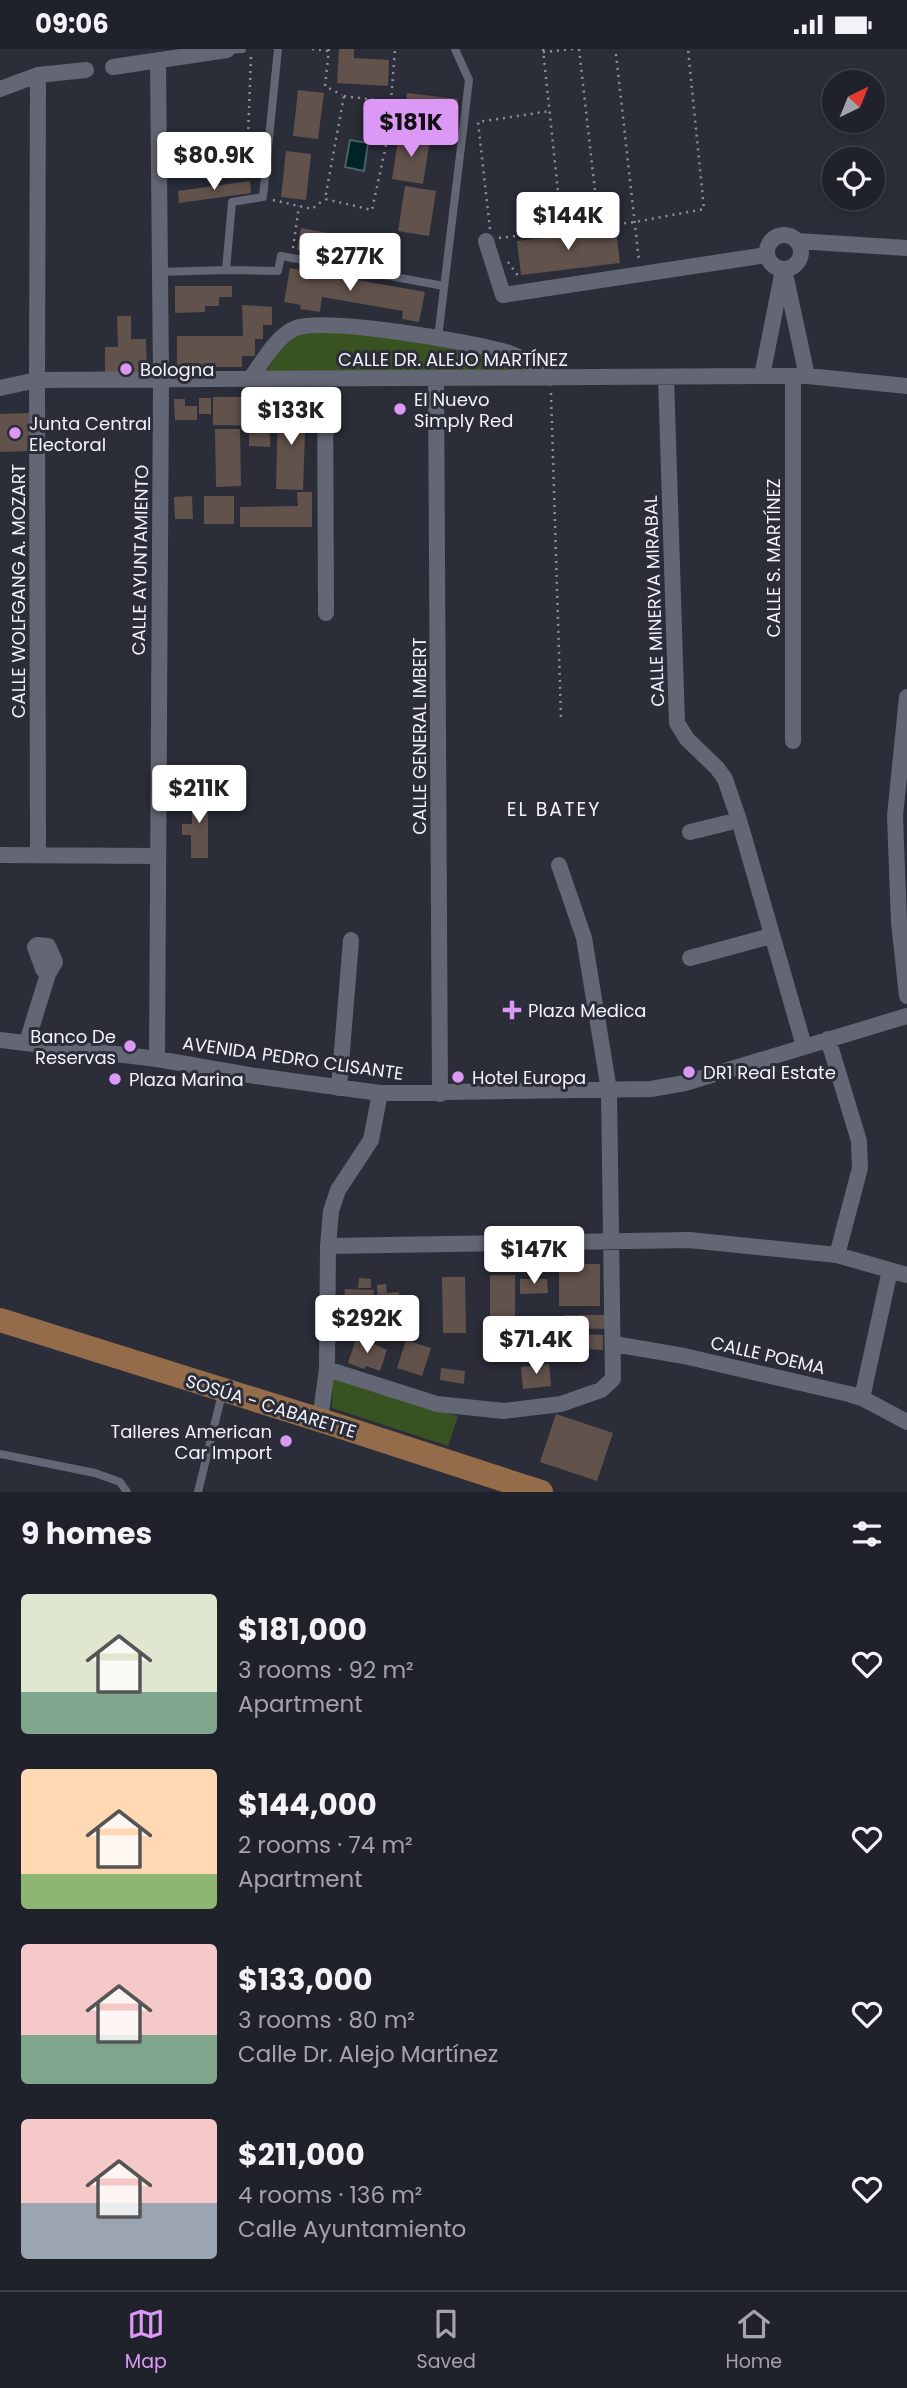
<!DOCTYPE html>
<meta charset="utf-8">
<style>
:root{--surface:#20222b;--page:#282a33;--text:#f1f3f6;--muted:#a2a4a9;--line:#3d3f47;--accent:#db99f5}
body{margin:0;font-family:Poppins,sans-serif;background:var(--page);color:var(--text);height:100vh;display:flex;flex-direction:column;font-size:26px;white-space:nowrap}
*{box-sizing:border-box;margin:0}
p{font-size:23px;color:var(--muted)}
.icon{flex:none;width:38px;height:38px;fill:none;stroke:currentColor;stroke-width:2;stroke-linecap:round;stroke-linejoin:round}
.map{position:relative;height:1443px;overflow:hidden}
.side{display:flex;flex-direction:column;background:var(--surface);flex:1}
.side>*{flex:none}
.needle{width:46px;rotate:43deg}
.controls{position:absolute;left:822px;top:21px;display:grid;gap:14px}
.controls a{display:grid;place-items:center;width:63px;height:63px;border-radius:50%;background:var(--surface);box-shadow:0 4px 10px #0003,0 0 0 2px var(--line);font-size:35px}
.price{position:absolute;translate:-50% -60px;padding:0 16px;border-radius:7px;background:#fff;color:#222;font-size:23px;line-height:46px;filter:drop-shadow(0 2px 4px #0008)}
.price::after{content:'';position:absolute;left:50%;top:42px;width:21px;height:16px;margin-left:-10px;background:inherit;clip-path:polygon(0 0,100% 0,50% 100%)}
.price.active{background:var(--accent);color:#111}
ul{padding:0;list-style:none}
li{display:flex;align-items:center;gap:21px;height:175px;padding:0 21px}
li span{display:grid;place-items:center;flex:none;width:196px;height:140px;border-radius:7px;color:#555}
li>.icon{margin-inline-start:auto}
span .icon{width:84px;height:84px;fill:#fffc;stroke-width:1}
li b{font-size:30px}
h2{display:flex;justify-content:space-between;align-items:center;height:84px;padding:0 21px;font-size:30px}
.status{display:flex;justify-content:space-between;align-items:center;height:49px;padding:0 35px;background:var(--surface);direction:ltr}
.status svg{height:19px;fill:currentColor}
.menu{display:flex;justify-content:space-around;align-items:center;height:98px;border-top:2px solid var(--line);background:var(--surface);font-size:19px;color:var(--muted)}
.menu a{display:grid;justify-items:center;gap:4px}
.menu .active{color:var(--accent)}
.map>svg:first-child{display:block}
.green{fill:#385222}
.water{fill:#002426;stroke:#486266;stroke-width:2}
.building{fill:#62524c}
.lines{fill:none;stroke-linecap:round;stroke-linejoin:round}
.path{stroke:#8e8f9a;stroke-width:2.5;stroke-dasharray:2 5;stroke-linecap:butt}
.service{stroke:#636674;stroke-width:8}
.minor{stroke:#636674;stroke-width:16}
.primary{stroke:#946c49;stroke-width:24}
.poi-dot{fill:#db99f5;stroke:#2b2d39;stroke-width:2.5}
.labels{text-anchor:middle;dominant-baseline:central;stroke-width:6;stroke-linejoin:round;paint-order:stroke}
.street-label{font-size:18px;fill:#f1f2fb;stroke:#2b2d39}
.poi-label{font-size:18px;fill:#f1f2fb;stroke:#2b2d39;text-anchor:start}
.neighbourhood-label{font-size:19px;letter-spacing:2px;fill:#f1f2fb;stroke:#2b2d39}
</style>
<div class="status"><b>09:06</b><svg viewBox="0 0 49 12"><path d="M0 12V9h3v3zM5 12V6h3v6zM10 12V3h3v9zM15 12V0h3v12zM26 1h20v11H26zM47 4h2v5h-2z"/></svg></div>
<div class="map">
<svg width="907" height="1443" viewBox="0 0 907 1443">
<rect width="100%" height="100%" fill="#2b2d39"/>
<path class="green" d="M319,281L413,291L507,306L539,322L263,327C281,300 284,286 319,281Z
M333,1330L458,1367L448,1397L332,1359Z"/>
<path class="water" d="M350,91L368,94L364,122L345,118Z"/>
<path class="building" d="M339,0H354V9L389,11L388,37L337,34Z
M298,41L324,44L318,90L293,87Z
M407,44L458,50L454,79L404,72Z
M399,85L430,90L423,135L392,130Z
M286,102L311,105L306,151L281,148Z
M250,132L251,144L179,154L178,142Z
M405,137L436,142L429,187L398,182Z
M301,179L394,196L390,218L297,201Z
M616,180L620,214L521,226L517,192Z
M290,219L425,243L419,273L402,270L403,262L322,248L320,263L300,260L301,256L284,253Z
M175,237H232V248H219V257H205V263L175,264Z
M242,256L272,258V276H263V290H255V307H242V318H177V287H243Z
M117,267H131V290H146L147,328H105V298H118Z
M213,348H270V377L213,376Z
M199,349H211V365H199Z
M174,350H185V357H197V371H175Z
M278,356L306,357L303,441L276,440Z
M29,364L30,402L0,403V365Z
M249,378H270V398L249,397Z
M215,380H240L241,437L216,438Z
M297,443H312V478H240V458L298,457Z
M192,447L193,470H175L174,448Z
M204,447H234V475H204Z
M192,740L208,741V809H191V786H182V775H192Z
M559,1215H600V1257H559Z
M490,1226H515V1282L490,1281Z
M442,1228H465L466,1284H443Z
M359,1229L371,1230V1239H358Z
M520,1230H547L548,1244L520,1245Z
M386,1235L387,1244L399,1243L400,1257L378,1258L377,1236Z
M345,1240L374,1241L371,1266H342Z
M565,1266H608V1280L565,1279Z
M585,1285L603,1286V1301L584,1300Z
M357,1287L387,1301L380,1322L366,1317L364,1320L348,1314Z
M406,1291L431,1299L422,1327L397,1319Z
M549,1315L551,1337L523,1340L521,1318Z
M441,1319L465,1322L464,1335L440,1331Z
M556,1365L613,1384L597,1432L540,1413Z"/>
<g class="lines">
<path class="path" d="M312,0L329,2
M329,0L325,37L342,46
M543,0L562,181
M579,0L599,177
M543,3L574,0
M616,5L639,212
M344,47L391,53V73L372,161L325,150Z
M391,53L395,0
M391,73L452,83
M247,115L251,7
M273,151L312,160L325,150
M490,180L478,73L550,62
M499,189L635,173L704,160L688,0
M293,199L299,157
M508,213L519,228
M551,344L561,669"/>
<path class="service" d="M278,0L263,148L232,153L226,221L278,222L281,207L444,237
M227,1L242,0
M160,223L226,221
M438,289L469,31L455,0
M0,1405L95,1424L120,1433L127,1443
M198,1443L222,1345"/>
<path class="minor" d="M113,18L227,1
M0,40L38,26L86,21
M767 203a17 17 0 1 1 34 0a17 17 0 1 1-34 0Z
M486,192L503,246L767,206
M797,192L907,199
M784,220L807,327
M762,327L782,226
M666,328L677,674L687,690L717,719L725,730L739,771L804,997
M436,329L440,1045
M250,330C262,314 277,286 296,279C328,268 473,293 509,304C524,309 538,318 550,329
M325,330L326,564
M0,339L37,331L762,327H807L907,337
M907,648L895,767L899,873L907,947
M793,692V327
M690,783L739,771
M0,806L157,807
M38,806L37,331L38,26
M690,909L771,887
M828,990L859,1092L860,1119L837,1206
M0,991L157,1010L256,1027L380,1044L651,1040L685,1034L907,967
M27,993L48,925L43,920L35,898L37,896L48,897L55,913L48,925
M157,1010L161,331L158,12
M339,1039L351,891
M328,1197L689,1191L837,1206L907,1226
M614,1295L684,1307L849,1345L862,1349L907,1373
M327,1320L437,1355L504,1362L561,1355L601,1341L613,1330L609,1041L584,889L559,816
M862,1349L890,1221
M320,1371L327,1320L328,1197L331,1162L338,1141L371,1091L380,1044"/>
<path class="primary" d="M0,1271L320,1371L541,1443"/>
</g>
<g class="poi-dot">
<circle cx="126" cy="320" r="7"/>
<circle cx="400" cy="360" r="7"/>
<circle cx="15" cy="384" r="7"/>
<path d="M508.5 950.5h7v7h7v7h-7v7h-7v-7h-7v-7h7z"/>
<circle cx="130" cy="997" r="7"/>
<circle cx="689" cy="1023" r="7"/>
<circle cx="458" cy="1028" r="7"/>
<circle cx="115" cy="1030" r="7"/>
<circle cx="286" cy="1392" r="7"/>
</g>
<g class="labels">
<g class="street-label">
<text x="453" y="310">CALLE DR. ALEJO MARTÍNEZ</text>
<text transform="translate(773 509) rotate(-90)">CALLE S. MARTÍNEZ</text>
<text transform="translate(140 511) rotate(-89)">CALLE AYUNTAMIENTO</text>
<text transform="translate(18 542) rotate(-90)">CALLE WOLFGANG A. MOZART</text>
<text transform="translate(654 552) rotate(-92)">CALLE MINERVA MIRABAL</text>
<text transform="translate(419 687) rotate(-90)">CALLE GENERAL IMBERT</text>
<text transform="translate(293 1009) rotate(8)">AVENIDA PEDRO CLISANTE</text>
<text transform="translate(768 1306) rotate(13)">CALLE POEMA</text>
<text transform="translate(271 1357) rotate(17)">SOSÚA - CABARETTE</text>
</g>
<g class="poi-label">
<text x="140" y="320">Bologna</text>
<text x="414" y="350">El Nuevo<tspan x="414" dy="21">Simply Red</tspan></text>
<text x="29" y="374">Junta Central<tspan x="29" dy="21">Electoral</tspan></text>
<text x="528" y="961">Plaza Medica</text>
<text x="116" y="987" text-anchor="end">Banco De<tspan x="116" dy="21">Reservas</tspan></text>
<text x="703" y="1023">DR1 Real Estate</text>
<text x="472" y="1028">Hotel Europa</text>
<text x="129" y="1030">Plaza Marina</text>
<text x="272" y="1382" text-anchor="end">Talleres American<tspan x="272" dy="21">Car Import</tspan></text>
</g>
<g class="neighbourhood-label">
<text x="554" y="760">EL BATEY</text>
</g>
</g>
</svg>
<div class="controls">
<a><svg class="needle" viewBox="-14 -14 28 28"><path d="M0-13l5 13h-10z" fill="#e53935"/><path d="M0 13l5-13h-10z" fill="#a2a4a9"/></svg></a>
<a><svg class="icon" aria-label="locate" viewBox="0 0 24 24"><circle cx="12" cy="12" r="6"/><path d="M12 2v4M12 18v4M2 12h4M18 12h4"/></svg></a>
</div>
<b class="price active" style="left:411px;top:110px">$181K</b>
<b class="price" style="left:214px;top:143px">$80.9K</b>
<b class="price" style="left:568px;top:203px">$144K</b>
<b class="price" style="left:350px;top:244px">$277K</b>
<b class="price" style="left:291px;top:398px">$133K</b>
<b class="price" style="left:199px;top:776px">$211K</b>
<b class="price" style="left:534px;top:1237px">$147K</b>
<b class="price" style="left:367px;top:1306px">$292K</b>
<b class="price" style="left:536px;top:1327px">$71.4K</b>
</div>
<section class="side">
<h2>9 homes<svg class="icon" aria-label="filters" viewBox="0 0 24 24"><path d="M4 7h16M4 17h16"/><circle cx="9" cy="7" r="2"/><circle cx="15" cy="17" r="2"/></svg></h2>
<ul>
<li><span style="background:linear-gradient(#dfe7d0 70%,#7fa58c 0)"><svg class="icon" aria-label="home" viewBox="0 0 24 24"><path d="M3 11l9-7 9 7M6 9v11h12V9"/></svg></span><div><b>$181,000</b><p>3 rooms · 92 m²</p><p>Apartment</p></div><svg class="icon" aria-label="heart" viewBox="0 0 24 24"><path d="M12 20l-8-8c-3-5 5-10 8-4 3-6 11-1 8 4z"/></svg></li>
<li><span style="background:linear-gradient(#ffd9b3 75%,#8fb573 0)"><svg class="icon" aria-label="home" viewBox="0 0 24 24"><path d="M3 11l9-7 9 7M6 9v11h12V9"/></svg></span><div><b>$144,000</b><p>2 rooms · 74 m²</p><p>Apartment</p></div><svg class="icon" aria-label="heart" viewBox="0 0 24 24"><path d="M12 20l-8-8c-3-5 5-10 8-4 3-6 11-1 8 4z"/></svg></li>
<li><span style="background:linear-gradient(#f6c9c9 65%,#7fa58c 0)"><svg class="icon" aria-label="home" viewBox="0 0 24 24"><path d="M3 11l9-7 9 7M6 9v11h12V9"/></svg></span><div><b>$133,000</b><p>3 rooms · 80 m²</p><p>Calle Dr. Alejo Martínez</p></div><svg class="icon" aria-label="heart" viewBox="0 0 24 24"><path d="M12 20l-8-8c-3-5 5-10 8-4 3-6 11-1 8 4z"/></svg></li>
<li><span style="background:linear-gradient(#f6c9c9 60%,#9aa5b1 0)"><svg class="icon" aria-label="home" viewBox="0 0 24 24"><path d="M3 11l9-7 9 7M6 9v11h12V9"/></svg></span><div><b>$211,000</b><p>4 rooms · 136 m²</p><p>Calle Ayuntamiento</p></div><svg class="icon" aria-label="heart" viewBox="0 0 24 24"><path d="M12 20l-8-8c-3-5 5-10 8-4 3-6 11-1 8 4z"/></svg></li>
</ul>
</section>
<nav class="menu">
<a class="active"><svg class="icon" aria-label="map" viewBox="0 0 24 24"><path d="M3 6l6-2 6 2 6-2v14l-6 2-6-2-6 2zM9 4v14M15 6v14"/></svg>Map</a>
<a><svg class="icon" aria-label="saved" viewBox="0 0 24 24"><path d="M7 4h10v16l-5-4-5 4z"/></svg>Saved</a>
<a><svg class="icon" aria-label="home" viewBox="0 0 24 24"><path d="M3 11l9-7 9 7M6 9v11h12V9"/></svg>Home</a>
</nav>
